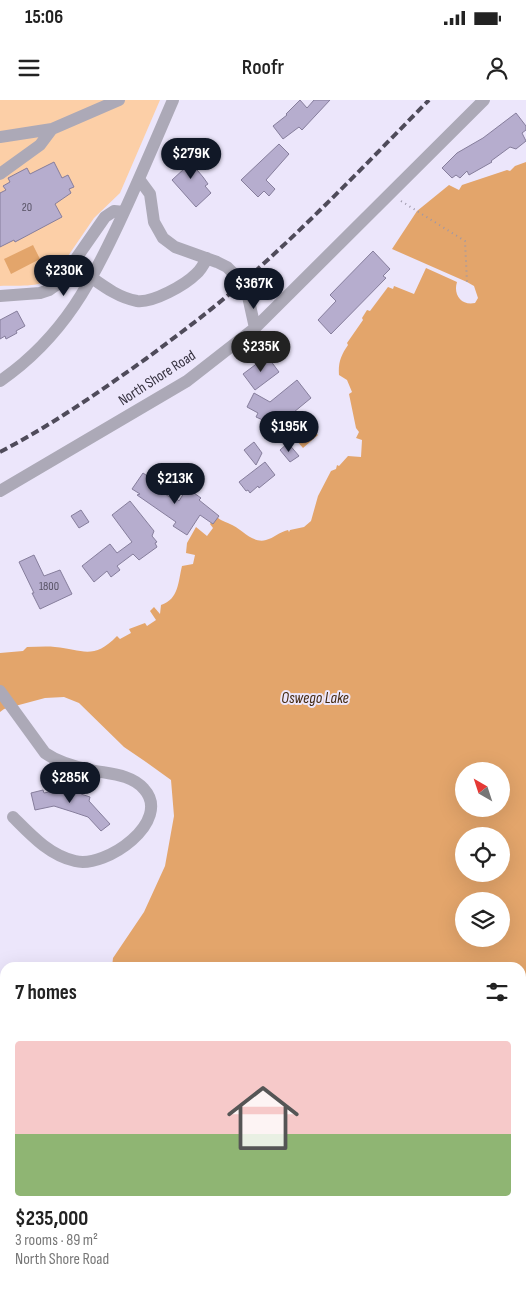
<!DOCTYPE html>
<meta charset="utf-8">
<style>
:root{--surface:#fff;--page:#f2f2f2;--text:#222;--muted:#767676;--line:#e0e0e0;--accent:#111827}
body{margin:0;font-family:"Sofia Sans Condensed",sans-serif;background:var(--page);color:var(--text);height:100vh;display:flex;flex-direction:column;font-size:19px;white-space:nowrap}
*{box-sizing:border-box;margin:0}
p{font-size:16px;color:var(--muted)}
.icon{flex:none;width:28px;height:28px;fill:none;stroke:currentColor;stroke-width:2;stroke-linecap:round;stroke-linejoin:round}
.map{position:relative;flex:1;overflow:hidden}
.side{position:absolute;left:0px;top:862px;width:526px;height:336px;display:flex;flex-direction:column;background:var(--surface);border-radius:15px 15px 0 0;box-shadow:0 5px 20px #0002}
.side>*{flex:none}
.needle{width:32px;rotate:321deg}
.buttons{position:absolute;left:455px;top:662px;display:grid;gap:10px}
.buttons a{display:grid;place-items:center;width:55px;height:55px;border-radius:50%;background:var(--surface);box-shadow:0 5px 20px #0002;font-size:25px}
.price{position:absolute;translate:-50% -42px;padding:0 11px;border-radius:18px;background:var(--accent);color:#fff;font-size:16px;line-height:32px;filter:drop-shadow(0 1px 2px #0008)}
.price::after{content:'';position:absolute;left:50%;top:30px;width:15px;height:11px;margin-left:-8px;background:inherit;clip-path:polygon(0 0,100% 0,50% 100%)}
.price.on{background:#222;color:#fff}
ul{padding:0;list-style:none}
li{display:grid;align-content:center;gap:10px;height:265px;padding:0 15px}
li+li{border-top:1px solid var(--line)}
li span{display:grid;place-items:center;height:155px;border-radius:5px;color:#555}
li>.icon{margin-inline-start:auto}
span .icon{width:90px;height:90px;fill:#fffc;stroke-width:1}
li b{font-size:21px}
h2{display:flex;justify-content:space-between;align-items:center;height:60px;padding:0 15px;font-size:21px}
.status{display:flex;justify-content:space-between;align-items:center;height:35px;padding:0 25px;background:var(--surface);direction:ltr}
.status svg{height:14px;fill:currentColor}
header{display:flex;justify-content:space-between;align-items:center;height:65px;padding:0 15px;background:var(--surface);font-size:22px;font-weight:600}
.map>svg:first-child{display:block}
.green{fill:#fccfa7}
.water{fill:#e3a56b;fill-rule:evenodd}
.building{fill:#b6adce;stroke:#867e9c}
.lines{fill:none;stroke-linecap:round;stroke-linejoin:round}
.path{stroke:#9c97a9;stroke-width:2;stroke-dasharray:1 4;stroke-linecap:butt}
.minor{stroke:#aca9b7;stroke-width:12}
.rail{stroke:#4f4b5a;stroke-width:4;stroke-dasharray:8 4;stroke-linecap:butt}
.labels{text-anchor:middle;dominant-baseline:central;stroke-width:4;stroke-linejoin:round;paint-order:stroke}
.number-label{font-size:12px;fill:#575264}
.street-label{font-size:15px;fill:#373341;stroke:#ece6fb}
.water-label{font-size:16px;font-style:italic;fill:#42280f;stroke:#ece6fb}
</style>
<div class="status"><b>15:06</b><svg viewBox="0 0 49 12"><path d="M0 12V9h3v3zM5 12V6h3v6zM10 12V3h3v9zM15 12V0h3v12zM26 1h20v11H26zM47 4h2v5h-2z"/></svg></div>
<header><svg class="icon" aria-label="menu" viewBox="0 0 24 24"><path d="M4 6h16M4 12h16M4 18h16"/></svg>Roofr<svg class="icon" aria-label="person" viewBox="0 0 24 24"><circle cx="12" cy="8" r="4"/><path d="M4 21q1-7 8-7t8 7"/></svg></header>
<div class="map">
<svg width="526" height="1198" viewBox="0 0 526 1198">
<rect width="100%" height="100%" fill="#ece6fb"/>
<path class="green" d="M0,0H160L120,93L94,118L53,178C40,188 16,185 0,186Z"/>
<path class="water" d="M526,62V1191L524,1198H0V887L5,893V1194H521V868L112,867L113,858L144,812L165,766L174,716L171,680L146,662L124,647L79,603L64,597L45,598L4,609L0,612V553L23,551L27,547C36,547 46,546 55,547C83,550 94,560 117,536L120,539L131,533L129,529L145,523L147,526L156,520L150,511L154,507L160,514L161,505C179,499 178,482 182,466L193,464L195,455L186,453L187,443L196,427L207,436L213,428L210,424L216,416C221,421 224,421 230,424C241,428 252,444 266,440C274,438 279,432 288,430L289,432L290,430L304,427L311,421L318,396L331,371L336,369L337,365L339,366L348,356L361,357L362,340L356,338L359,332L356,328L349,294L352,292L347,280L339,275C338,263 341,255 348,245L347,243L363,220L362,218L367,210L370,211L388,187L393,189L394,186L414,194L426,168L457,182C453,194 461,206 475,203L478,198L474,186L467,182L392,149L417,111L449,85L459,90L462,85L507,70L510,71L515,66ZM464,671H501V709H464ZM464,736H501V774H464ZM464,801H501V839H464Z
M33,145L40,159L11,174L4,159Z
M312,329L318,335L303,348L297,341Z"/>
<path class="building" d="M300,0L307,8L314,0H330L302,30L299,27L283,39L273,26L287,15L286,14Z
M516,13L526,26V30L522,33L526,41L516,49L510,47L491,61L492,62L469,75L467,71L460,78L456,75L452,78L442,68L457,53L483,38Z
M279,44L289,54L266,80L275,89L269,96L264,91L258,97L241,80Z
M187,50L196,61L192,64L203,77L208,84L205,86L211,93L196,107L172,80L185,68L176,59Z
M54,62L62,78L68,75L74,87L69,89L71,93L55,104L62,117L15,142L14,140L0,147V93L6,90L3,86L10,82L8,78L27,68L30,74Z
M373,151L390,169L383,176L386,178L331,234L318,220L336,201L330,195Z
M17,211L25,226L16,231L17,233L6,239L5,236L0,239V220Z
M267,256L279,272L255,290L243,274Z
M297,280L311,298L277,326L273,334L261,328L265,321L256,317L258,313L247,307L254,293L270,302Z
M254,342L262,353L256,365L244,350Z
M288,343L299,356L290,362L280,350Z
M265,362L275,375L259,388L258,386L250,393L248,390L246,391L239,382Z
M143,373L156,382L153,386L174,400L176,398L179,401L187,388L201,398L199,400L219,416L213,424L200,415L187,435L173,426L176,422L137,395L140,394L132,389Z
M130,401L154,431L152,436L157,442L155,443L157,447L139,460L133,454L117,466L120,470L111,477L107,471L94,482L82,466L110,444L117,453L132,442L112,415Z
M81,410L89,422L79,428L71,416Z
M34,455L44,476L60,470L72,494L40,509L32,493H34L19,462Z
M61,686L71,690L72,686L82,690L81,694L90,697L89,701L110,724L101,731L88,717L73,712L54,706L35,710L31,693L43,690L44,693L58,690Z"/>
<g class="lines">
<path class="path" d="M401,101L465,141L467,182
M494,1198L495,1194"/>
<path class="minor" d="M0,37L52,29L119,0
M0,74L40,45L52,29
M139,79L150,94L154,122L163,138L175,147L217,162L227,167L237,177L247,192L255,228
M92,178C106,188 120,198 137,201C153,203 185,185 196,174C201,170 204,164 207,158
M0,196L40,193L49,190L59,183L105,117L114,111L124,112
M0,281C64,237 93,180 124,112C141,75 157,37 173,0
M0,391L187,281L255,228L484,0
M0,591L45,653C58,662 75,667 91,670C109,674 131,674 144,689C173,721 106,769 75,761C49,755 31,735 13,717"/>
<path class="rail" d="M0,352C52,325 99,292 147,258C179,234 212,210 242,183C308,125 368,62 429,0"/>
</g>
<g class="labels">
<g class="number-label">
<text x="27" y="107">20</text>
<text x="49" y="486">1800</text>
</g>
<g class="street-label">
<text transform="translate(157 278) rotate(-33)">North Shore Road</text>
</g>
<g class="water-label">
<text x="315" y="598">Oswego Lake</text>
</g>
</g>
</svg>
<div class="buttons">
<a><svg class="needle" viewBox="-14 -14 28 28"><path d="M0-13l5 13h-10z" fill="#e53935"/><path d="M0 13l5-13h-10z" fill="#767676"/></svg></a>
<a><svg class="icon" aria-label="locate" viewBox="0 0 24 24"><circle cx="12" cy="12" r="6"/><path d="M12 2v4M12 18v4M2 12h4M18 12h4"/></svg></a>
<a><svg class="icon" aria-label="layers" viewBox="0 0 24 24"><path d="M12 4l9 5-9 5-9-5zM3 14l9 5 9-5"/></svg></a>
</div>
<b class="price" style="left:191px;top:80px">$279K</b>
<b class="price" style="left:64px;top:197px">$230K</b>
<b class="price" style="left:254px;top:210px">$367K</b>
<b class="price on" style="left:261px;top:273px">$235K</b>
<b class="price" style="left:289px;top:353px">$195K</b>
<b class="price" style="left:175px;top:405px">$213K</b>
<b class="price" style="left:70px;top:704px">$285K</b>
<section class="side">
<h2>7 homes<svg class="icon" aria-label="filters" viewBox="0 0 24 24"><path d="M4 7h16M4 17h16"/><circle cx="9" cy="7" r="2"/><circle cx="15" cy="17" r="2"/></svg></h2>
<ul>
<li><span style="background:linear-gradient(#f6c9c9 60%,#8fb573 0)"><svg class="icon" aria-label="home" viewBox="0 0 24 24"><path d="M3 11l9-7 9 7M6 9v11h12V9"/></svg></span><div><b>$235,000</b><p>3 rooms · 89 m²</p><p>North Shore Road</p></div></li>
</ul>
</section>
</div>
